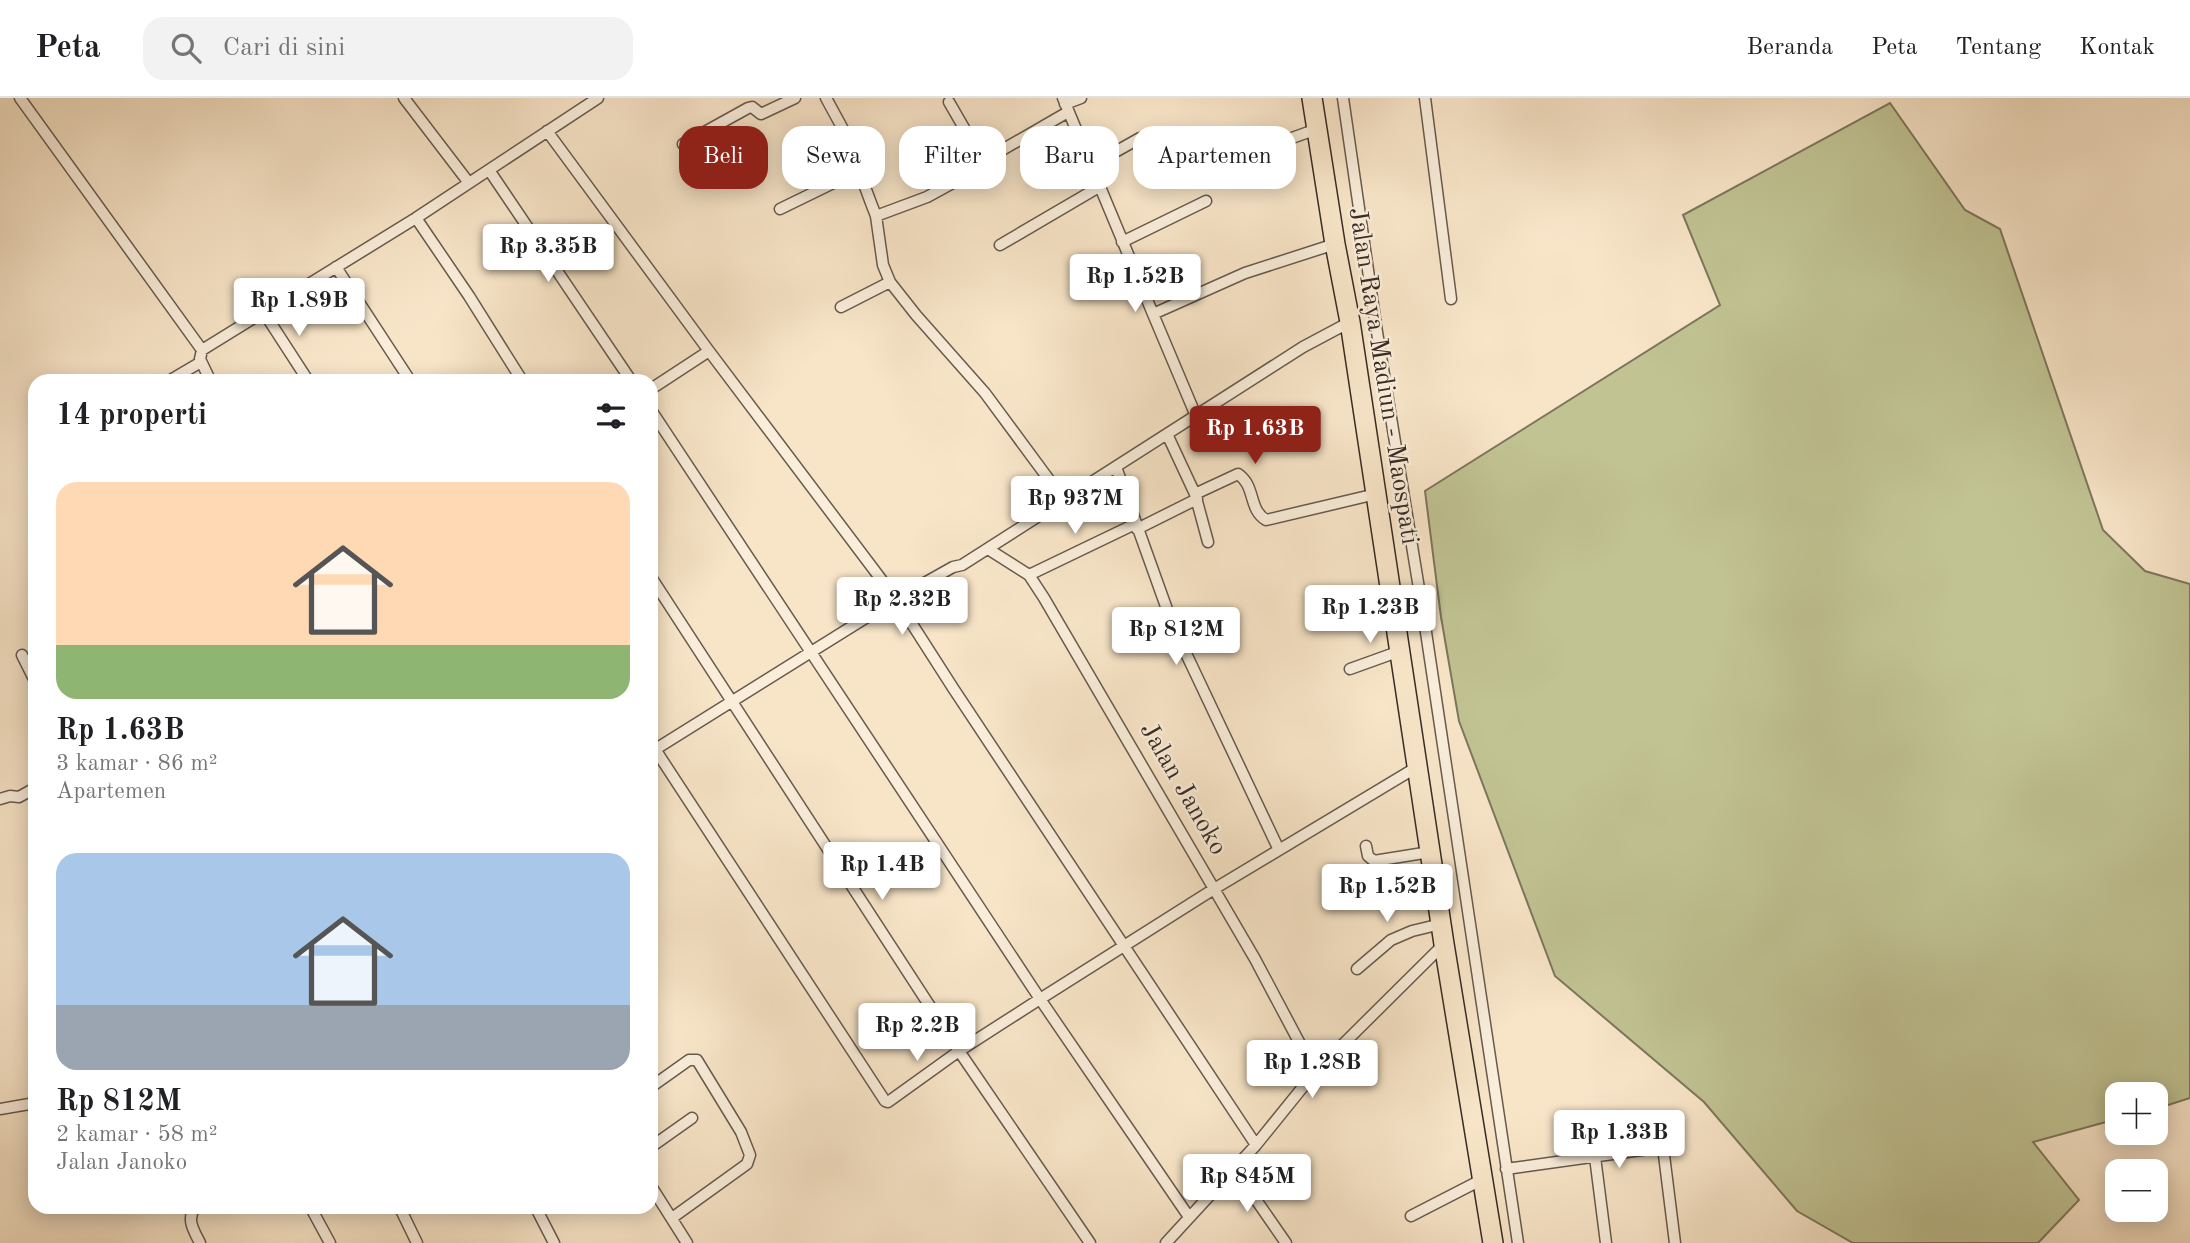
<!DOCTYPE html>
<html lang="id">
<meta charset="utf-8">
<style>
:root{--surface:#fff;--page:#f2f2f2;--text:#202124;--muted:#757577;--line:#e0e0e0;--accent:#8f2418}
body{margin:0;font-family:"Old Standard TT",serif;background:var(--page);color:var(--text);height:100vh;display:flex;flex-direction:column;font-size:26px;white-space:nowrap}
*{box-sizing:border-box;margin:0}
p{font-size:23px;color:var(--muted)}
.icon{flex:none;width:38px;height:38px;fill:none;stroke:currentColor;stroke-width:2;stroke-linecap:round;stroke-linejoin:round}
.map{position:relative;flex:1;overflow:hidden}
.panel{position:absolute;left:28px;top:276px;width:630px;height:840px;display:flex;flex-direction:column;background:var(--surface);border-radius:21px;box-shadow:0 4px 18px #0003}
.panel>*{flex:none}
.banner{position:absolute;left:679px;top:28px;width:665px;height:63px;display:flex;gap:14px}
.buttons{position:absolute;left:2105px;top:984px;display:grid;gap:14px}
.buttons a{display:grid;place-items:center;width:63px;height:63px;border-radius:14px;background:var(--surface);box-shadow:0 4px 18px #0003;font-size:35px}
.price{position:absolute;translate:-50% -60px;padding:0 16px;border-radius:7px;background:#fff;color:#222;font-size:23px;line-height:46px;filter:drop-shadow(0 2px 4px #0008)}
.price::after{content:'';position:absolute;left:50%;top:42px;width:21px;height:16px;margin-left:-10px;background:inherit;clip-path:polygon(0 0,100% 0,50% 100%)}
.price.current{background:var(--accent);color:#fff}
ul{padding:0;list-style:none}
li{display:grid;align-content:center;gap:14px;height:371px;padding:0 28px}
li span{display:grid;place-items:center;height:217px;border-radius:21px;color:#555}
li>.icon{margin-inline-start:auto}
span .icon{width:126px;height:126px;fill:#fffc;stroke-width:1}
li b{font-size:30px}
h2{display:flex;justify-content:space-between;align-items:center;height:84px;padding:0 28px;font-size:30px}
.chip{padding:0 24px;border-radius:21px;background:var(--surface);box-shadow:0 4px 18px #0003;font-size:24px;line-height:63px}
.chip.current{background:var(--accent);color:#fff}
header{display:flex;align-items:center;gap:42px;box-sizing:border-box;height:98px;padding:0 35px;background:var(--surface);border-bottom:2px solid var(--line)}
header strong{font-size:33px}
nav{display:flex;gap:38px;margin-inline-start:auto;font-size:24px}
.search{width:490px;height:63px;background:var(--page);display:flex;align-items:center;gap:18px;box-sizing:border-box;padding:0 24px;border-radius:21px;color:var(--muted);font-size:26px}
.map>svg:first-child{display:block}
.green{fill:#c1c393;stroke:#7c775c;stroke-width:2}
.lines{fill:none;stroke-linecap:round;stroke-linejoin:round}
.street-casing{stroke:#675a4e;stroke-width:13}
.highway-casing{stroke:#372b25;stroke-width:22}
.street{stroke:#faeedb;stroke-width:10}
.highway{stroke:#f8e5c8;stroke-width:19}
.labels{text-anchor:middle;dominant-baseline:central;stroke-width:5;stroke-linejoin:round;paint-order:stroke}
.street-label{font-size:26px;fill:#372b25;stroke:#faeedb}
</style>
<header>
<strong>Peta</strong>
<div class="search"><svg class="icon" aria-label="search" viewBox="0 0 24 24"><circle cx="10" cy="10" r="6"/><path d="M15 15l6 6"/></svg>Cari di sini</div>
<nav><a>Beranda</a><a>Peta</a><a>Tentang</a><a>Kontak</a></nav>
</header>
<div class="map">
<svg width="2190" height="1145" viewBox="0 0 2190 1145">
<rect width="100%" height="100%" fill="#f8e5c8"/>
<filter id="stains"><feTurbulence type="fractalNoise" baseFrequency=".00286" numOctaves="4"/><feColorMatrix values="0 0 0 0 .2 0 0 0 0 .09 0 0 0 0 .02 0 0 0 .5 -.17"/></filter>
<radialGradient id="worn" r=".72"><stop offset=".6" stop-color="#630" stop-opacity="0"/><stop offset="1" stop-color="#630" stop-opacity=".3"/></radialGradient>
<path class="green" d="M1890,5L1965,112L2000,131L2103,432L2145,473L2190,486V1000L2156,1011V996H2118L2117,1021L2033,1044L2079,1102L2038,1145H1853L1797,1113L1704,1004L1555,878L1459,623L1441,519L1425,393L1720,207L1683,117Z"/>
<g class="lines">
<g class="street-casing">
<path id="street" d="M20,0L202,252
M404,0L469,85
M826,0L844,33L871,105L876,118L883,167L890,184L916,217L985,295L1064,402
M1063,0L1153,216L1245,175L1335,146
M1343,0L1377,234L1424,521L1518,1145
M1425,0L1451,201
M949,4L983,63
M1065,6L1081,0
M547,33L709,253L896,501L953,590L1256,1047
M683,46L748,10L752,9L761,16L795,0
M1092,67L1140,40
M1208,70L1317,31
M489,72L632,284
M780,111L860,72
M876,118L927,99L958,82L983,63L1068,14
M416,120L469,198L523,284
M1122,144L1206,103
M1000,147L1099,89
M336,169L411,284
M841,209L890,184
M263,213L309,284
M1153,216L1196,318
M167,284L201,264
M211,284L200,261L202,252L416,120L598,0
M651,291L709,253
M651,312L1040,901L1189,1119
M1167,336L1195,396
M1116,369L1173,528L1279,752
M1137,431L1197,401
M1208,444L1195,396L1238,376C1256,388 1248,411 1266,422L1376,396
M988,451L1029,477L1044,500L1255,861L1315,974
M1029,477L1135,426
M651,479L959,953L1090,1145
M22,557L35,583
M1350,571L1400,553
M651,645L885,1003L888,1004L959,953L1040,901L1214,791L1417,669
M651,654L896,501L953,469L962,467L1303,249L1350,224
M0,701L10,698L19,699L35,690
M1366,748L1368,758L1374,763L1430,754
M1357,871L1391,842L1412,833L1441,826
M651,989L689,962H697L741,1034L750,1057L747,1066L672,1120
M0,1011L35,1005
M651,1049L692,1020
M1595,1059L1606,1145
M1234,1070L1286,1145
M1506,1071L1663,1049L1675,1145
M651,1088L687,1145
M195,1110C186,1121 194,1133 200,1145
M311,1110L330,1145
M400,1110L417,1145
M536,1110L554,1145
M1411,1118L1483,1081
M1166,1145L1256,1047L1315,974L1444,846"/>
</g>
<g class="highway-casing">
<path id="highway" d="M1312,0L1335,146L1350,224L1444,846L1493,1145"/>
</g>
<use href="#street" class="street"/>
<use href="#highway" class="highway"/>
</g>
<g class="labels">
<g class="street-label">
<text transform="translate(1383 278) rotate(81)">Jalan Raya Madiun - Maospati</text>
<text transform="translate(1183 691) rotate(60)">Jalan Janoko</text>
</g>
</g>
<rect width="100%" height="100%" filter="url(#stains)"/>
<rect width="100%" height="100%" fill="url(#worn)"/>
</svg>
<div class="buttons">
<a>+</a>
<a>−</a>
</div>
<b class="price" style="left:548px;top:186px">Rp 3.35B</b>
<b class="price" style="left:1135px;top:216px">Rp 1.52B</b>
<b class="price" style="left:299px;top:240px">Rp 1.89B</b>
<b class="price current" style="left:1255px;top:368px">Rp 1.63B</b>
<b class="price" style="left:1075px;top:438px">Rp 937M</b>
<b class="price" style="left:902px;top:539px">Rp 2.32B</b>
<b class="price" style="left:1370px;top:547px">Rp 1.23B</b>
<b class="price" style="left:1176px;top:569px">Rp 812M</b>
<b class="price" style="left:882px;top:804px">Rp 1.4B</b>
<b class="price" style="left:1387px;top:826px">Rp 1.52B</b>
<b class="price" style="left:917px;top:965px">Rp 2.2B</b>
<b class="price" style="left:1312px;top:1002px">Rp 1.28B</b>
<b class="price" style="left:1619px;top:1072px">Rp 1.33B</b>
<b class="price" style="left:1247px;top:1116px">Rp 845M</b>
<div class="banner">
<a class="chip current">Beli</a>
<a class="chip">Sewa</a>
<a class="chip">Filter</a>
<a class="chip">Baru</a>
<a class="chip">Apartemen</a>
</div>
<section class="panel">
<h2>14 properti<svg class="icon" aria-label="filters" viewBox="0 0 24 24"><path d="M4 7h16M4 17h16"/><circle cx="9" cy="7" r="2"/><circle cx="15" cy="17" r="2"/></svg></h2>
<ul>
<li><span style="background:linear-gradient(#ffd9b3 75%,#8fb573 0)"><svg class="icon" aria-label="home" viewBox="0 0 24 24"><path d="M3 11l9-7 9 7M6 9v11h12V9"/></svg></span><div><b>Rp 1.63B</b><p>3 kamar · 86 m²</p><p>Apartemen</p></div></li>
<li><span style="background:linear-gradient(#a9c7e8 70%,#9aa5b1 0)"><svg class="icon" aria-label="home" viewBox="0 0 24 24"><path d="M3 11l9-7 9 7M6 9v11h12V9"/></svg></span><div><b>Rp 812M</b><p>2 kamar · 58 m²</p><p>Jalan Janoko</p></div></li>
</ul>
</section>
</div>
